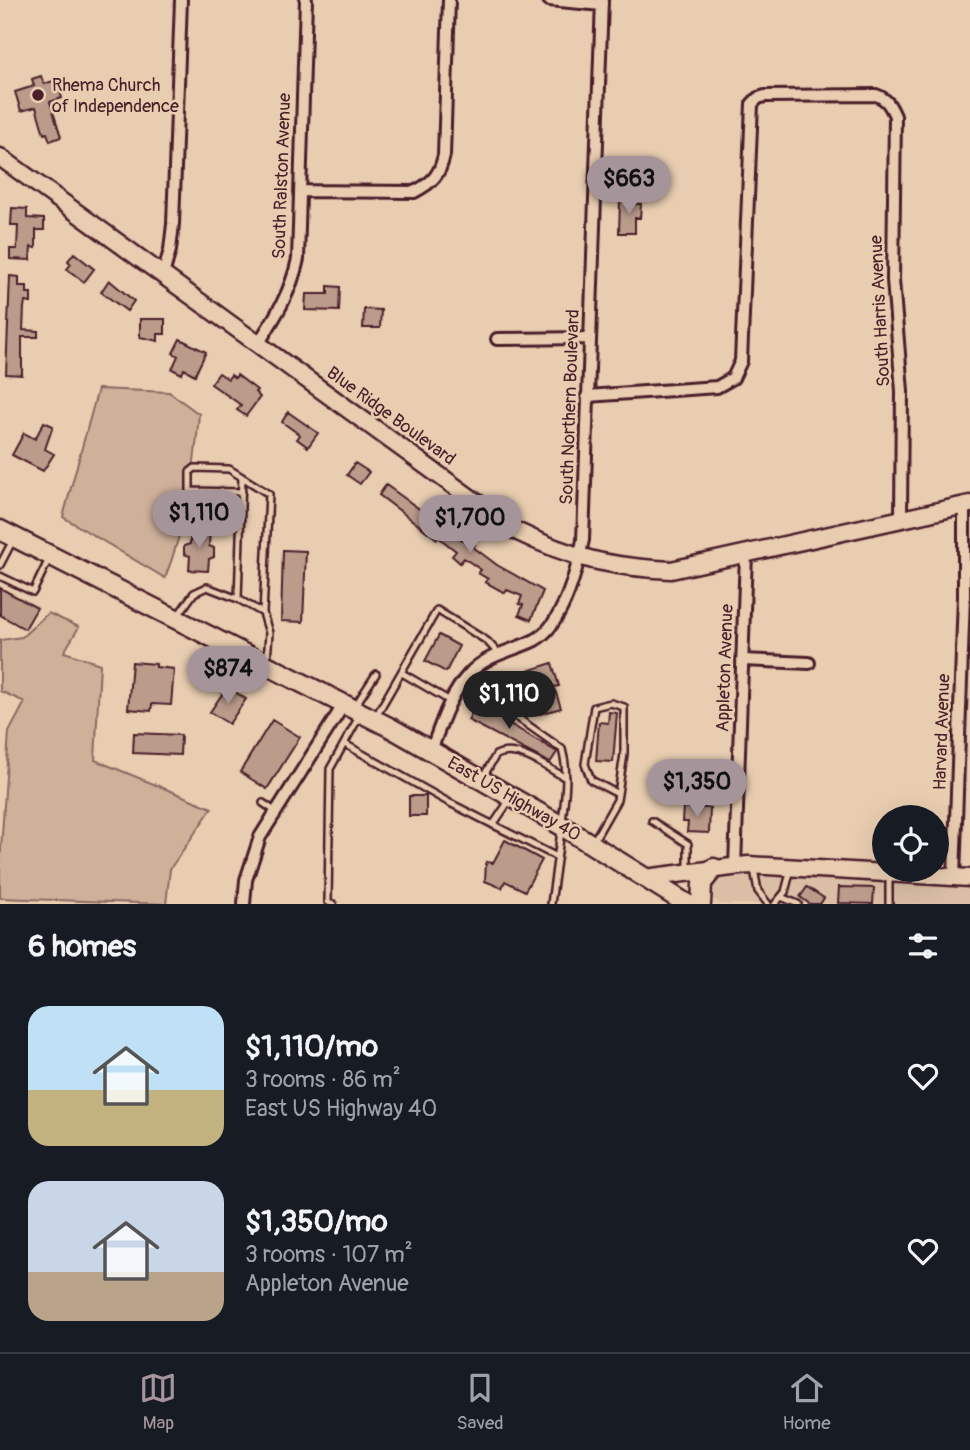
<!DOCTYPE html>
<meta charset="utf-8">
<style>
:root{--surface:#171b24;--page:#20242c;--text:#f1f3f6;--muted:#9ea1a6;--line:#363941;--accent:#a6949b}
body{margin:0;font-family:Pangolin,sans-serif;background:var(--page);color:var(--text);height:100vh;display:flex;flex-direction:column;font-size:26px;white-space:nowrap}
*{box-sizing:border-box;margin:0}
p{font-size:23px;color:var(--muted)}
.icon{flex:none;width:38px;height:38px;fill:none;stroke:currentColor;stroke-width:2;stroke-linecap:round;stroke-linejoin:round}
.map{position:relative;height:904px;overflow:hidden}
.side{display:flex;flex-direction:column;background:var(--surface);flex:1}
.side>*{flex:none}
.tools{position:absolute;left:872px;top:805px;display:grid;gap:14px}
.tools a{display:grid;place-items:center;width:77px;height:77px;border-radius:50%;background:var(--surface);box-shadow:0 7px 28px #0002;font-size:35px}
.price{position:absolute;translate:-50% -60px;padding:0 16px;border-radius:24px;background:var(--accent);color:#111;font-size:23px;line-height:46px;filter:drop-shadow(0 2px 4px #0008)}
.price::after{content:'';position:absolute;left:50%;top:42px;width:21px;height:16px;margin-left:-10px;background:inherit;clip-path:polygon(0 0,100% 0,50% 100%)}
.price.on{background:#222;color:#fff}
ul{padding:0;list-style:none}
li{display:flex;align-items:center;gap:21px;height:175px;padding:0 28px}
li span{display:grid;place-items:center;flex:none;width:196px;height:140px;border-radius:21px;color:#555}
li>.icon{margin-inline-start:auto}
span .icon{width:84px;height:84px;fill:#fffc;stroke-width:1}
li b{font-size:30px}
h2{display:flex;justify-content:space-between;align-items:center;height:84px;padding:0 28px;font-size:30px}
.dock{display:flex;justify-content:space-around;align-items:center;height:98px;border-top:2px solid var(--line);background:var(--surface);font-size:19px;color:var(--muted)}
.dock a{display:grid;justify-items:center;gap:4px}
.dock .on{color:var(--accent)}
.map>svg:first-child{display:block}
.built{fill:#dabea5}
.green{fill:#cfb19a;stroke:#8c6862;stroke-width:2}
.building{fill:#bb9c8b;stroke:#4a1f2b;stroke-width:2}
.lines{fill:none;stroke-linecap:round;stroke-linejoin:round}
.lane-casing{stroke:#4a1f2b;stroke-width:10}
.street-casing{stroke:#4a1f2b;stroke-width:16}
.secondary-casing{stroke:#4a1f2b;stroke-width:21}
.primary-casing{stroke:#4a1f2b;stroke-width:23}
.lane{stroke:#e8cdb0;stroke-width:5}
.street{stroke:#e8cdb0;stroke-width:10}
.secondary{stroke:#e8cdb0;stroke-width:16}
.primary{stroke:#e8cdb0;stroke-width:18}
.poi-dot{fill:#4a1f2b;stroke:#e8cdb0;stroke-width:2.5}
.labels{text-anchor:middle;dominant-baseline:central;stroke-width:5;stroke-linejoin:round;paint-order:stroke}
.poi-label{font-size:18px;fill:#4a1f2b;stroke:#e8cdb0;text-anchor:start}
.street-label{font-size:18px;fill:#4a1f2b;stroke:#e8cdb0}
</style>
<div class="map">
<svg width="970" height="904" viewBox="0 0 970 904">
<rect width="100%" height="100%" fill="#e8cdb0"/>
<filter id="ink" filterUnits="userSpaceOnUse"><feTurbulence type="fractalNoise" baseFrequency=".0143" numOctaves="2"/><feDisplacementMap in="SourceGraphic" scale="14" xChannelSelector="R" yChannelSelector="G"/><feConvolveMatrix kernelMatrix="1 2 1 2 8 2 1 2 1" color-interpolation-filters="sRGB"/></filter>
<g filter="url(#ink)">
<path class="built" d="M751,875L970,887V904H720L710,896L709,886L719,878Z"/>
<path class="green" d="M98,389L169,392L199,414C195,469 185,527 165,578L63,517Z
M48,613L79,627L64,652L100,664L95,760L212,808L170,869L166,904L0,898V864L9,732L25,702L0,691V640L22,637Z"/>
<path class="building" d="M41,76L44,84L56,80L62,98L50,102L61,137L50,141L47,133L44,134L36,107L21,111L15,92L34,86L32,79Z
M620,201H636V204H641L640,218H635V233H619Z
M12,208L27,209V218L44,219V230H36V248L31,247L30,260L10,259V249H17L18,225H11Z
M74,253L94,269L84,282L67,269L71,264L68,261Z
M10,276L19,277V286H27V293H31V303L25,302L24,307L23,330L38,331V337H22V375L6,374Z
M109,280L134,301L127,311L101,292Z
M328,286L340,287L339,311L305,310L306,294H328Z
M364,309L381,310L380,328H363Z
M140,319H165V334H158V341L140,337Z
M180,339L206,352L195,375L184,369L182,374L172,369L178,356L173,353Z
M219,373L228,379L231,375L235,378L237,375L257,390L255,392L260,397L246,416L237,410L241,405L211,384Z
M288,412L318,433L308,447L297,439L300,435L282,422Z
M44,422L53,426L45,449L54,454L43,471L12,455L24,433L35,439Z
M355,463L369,472L360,484L347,475Z
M386,485L464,541L466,538L475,545L473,547L497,565L543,591L531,620L519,615L523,605L519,604L522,596L507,590L505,593L485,582L488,579L478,573L481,570L464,558L460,563L452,556L456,551L438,537L437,539L379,495Z
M191,529H210L209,546L214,548V557L209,559L208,571L189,570L190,556L184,554V546L190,544Z
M283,550L306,551L303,622L281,621Z
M0,588L37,608L25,629L0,615Z
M439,635L459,646L446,672L425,661Z
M132,662L156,664V667L174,669L171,705L152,704L151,711L128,709Z
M552,663L559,686L554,687L561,708L540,714L534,694L519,698L512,676Z
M227,687L246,699L229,724L210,712Z
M479,699L503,714L500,718L557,752L550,763L468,720Z
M609,712L617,713L613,762L596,761L599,722L608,723Z
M272,720L300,737L267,789L240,772Z
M134,733L181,735L180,755L133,753Z
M409,796H426V816H409Z
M683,807L710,808L709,833L687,832L688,822H682Z
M505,840L542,860L525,891L505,881L502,888L485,881L486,862L493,863Z
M807,887L824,898L820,904H810L800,897Z
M839,887L874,888L873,904L838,903Z"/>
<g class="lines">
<g class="lane-casing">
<path id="lane" d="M242,492L190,491V472L195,468L229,469L242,477
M0,565L13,540
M0,576L33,592L49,559
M238,599L242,477L269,494L263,613L269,633L267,661
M177,617L194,593L207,587L238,599L263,613
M402,673L450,701
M463,683L498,704L562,749C569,773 565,797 562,821
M355,706L376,674
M376,716L437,610L487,641L498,653
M345,744L448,802L557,857
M483,777L496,755C517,744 547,768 566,778
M263,803L275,811
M652,821L688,844V871
M493,825L511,798
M593,842L617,800L618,794L624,754V707L611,703L594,707L585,764L591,780L618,794
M754,869L758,891L768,904
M889,876V904
M781,897L798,904
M333,904L328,902L330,769L360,715
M551,904L561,831
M775,904L785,892L791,869"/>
</g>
<g class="street-casing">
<path id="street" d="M549,0L602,5
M300,191L414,192C432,183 440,175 444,155L449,0
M163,275L170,250L173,224L181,0
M497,339L589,338
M258,344C276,316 291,292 298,259L306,0
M587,396L717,387L733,378L741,361L752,104L758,98L765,96L876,95C887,99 890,105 895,116L893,280L902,391L901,519
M742,660L809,663
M431,751C441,724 449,696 469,674C487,654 513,651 535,640C563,625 577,569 583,540L602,0
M735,866L746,554
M954,877L964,596V505
M244,904L246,880L260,837L344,704"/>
</g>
<g class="secondary-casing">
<path id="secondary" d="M0,157L516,531C571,558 610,567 671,570L970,504
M645,878L748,865L970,878"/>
</g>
<g class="primary-casing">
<path id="primary" d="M0,530L391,728L562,826L687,904
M701,904L702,883L714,868"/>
</g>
<use href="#lane" class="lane"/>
<use href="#street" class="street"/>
<use href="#secondary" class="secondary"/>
<use href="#primary" class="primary"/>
</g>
</g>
<circle class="poi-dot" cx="38" cy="95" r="7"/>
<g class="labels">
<g class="poi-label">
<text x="52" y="85">Rhema Church<tspan x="52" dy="21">of Independence</tspan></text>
</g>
<g class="street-label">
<text transform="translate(282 176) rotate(-88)">South Ralston Avenue</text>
<text transform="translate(880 311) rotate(-93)">South Harris Avenue</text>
<text transform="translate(570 407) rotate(-88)">South Northern Boulevard</text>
<text transform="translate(391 416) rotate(36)">Blue Ridge Boulevard</text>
<text transform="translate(725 668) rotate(-88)">Appleton Avenue</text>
<text transform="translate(942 732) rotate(-88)">Harvard Avenue</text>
<text transform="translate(514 799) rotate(30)">East US Highway 40</text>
</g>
</g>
</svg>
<div class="tools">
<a><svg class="icon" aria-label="locate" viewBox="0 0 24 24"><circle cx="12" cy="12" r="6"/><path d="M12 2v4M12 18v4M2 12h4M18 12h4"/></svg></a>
</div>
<b class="price" style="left:629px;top:216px">$663</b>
<b class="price" style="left:199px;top:550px">$1,110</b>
<b class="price" style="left:470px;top:555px">$1,700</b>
<b class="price" style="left:228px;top:706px">$874</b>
<b class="price on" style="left:509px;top:731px">$1,110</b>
<b class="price" style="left:697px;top:819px">$1,350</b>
</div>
<section class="side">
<h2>6 homes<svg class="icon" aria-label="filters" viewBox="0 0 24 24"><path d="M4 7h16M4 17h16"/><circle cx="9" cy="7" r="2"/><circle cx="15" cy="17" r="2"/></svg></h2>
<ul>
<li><span style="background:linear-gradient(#bfe0f5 60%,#c2b280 0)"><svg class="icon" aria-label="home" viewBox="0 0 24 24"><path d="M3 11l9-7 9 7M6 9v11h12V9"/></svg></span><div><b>$1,110/mo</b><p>3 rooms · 86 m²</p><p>East US Highway 40</p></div><svg class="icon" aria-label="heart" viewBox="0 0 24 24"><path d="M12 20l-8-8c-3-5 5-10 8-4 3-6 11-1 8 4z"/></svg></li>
<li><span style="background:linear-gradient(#c9d6e8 65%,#b9a48a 0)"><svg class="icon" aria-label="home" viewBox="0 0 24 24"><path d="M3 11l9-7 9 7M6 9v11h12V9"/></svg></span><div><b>$1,350/mo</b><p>3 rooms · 107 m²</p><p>Appleton Avenue</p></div><svg class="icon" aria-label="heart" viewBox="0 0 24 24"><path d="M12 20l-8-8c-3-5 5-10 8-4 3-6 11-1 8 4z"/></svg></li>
</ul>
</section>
<nav class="dock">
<a class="on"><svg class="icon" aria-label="map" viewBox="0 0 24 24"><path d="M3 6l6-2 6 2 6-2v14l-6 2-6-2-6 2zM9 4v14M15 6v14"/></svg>Map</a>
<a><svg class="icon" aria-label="saved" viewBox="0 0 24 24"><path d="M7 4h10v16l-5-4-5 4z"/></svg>Saved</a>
<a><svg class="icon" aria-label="home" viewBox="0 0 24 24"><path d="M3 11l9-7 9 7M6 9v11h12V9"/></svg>Home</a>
</nav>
